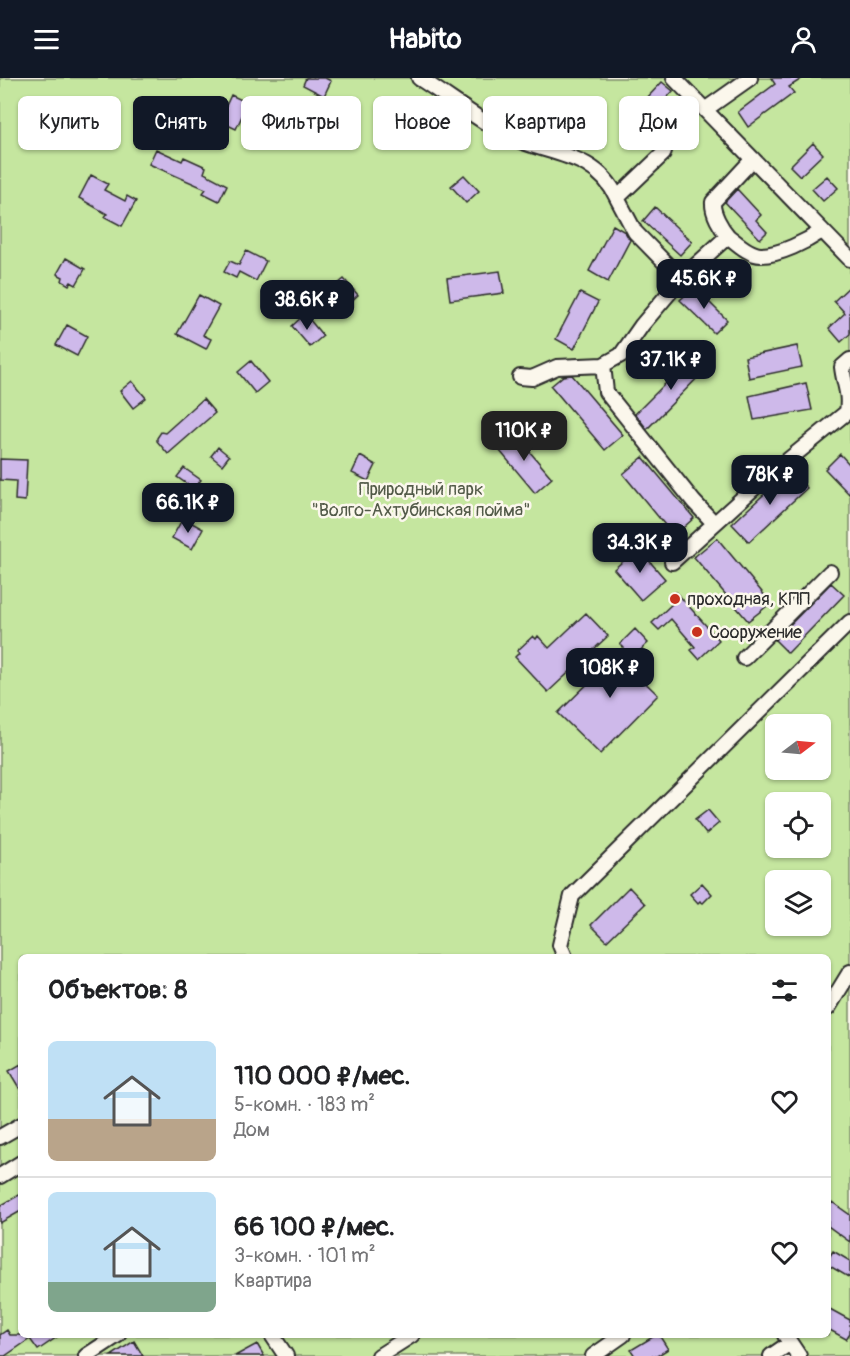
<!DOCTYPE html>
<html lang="ru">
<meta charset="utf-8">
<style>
:root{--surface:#fff;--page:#f6f6f6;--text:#202124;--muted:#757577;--line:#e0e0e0;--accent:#111827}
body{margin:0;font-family:Pangolin,sans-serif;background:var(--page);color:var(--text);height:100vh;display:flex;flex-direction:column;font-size:22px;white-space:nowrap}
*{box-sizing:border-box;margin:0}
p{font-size:20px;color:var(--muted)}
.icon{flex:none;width:33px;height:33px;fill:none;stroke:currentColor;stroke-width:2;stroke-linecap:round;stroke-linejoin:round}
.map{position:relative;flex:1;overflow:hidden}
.drawer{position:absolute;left:18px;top:876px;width:813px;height:384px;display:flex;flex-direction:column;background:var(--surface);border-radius:9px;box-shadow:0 2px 4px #0004}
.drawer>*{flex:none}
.guide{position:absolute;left:18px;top:18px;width:814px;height:54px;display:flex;gap:12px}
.needle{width:39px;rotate:74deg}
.fabs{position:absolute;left:765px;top:636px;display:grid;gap:12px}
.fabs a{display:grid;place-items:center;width:66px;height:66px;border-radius:9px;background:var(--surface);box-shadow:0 2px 4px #0004;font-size:30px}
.price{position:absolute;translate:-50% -51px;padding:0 14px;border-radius:12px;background:var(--accent);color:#fff;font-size:20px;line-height:39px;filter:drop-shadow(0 2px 3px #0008)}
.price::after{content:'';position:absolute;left:50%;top:36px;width:18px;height:14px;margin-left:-9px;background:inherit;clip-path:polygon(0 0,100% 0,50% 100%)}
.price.on{background:#222;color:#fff}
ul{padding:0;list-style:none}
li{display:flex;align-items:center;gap:18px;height:150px;padding:0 30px}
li+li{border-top:2px solid var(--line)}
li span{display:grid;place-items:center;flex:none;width:168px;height:120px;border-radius:9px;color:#555}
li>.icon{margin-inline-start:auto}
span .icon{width:72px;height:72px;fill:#fffc;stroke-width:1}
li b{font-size:26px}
h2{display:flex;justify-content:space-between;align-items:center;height:72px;padding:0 30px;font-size:26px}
.chip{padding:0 21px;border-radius:9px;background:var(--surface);box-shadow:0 2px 4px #0004;font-size:21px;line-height:54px}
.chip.on{background:var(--accent);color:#fff}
header{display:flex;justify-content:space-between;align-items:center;height:78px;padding:0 30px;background:var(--accent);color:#fff;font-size:27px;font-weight:700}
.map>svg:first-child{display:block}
.green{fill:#c5e69f;stroke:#788865;stroke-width:1.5;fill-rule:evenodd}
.building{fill:#ceb9ea;stroke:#2b2b2b;stroke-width:1.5}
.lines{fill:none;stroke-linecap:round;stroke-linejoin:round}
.minor-casing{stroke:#2b2b2b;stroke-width:18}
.minor{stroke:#fbf7ec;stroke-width:14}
.poi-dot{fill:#c8321e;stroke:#fbf7ec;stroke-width:2}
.labels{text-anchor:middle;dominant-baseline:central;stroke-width:5;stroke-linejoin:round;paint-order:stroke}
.park-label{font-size:18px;fill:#525a48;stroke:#fbf7ec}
.poi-label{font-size:18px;fill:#2b2b2b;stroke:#fbf7ec;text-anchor:start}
</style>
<header><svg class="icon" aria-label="menu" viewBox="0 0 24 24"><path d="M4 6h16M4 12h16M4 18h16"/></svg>Habito<svg class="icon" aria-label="person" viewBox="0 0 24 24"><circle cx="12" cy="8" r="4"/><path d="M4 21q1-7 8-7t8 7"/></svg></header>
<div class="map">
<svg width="850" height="1278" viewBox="0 0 850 1278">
<rect width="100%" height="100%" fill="#fbf7ec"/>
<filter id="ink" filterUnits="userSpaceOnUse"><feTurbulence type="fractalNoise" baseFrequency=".0167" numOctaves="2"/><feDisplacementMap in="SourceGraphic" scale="12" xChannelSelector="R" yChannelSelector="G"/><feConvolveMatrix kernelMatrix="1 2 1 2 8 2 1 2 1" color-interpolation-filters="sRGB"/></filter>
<g filter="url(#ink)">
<path class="green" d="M0,0H850V1278H0ZM776,646H820V692H776ZM776,724H820V770H776ZM776,802H820V848H776ZM21,879H828V1257H21Z"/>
<path class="building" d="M306,0H325L331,3L324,18L303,7Z
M771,0H803L789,9L794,15L748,49L738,34L775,6Z
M662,4L673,13L656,32L645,22Z
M231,17L248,25L236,51L219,43Z
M813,65L823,76L800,98L790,88Z
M156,71L182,83L184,79L206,89L204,95L227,107L219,123L203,115L206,111L149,86Z
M91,97L108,106L104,112L125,123L127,118L136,123L122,148L105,139L107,136L79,120Z
M464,97L479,113L466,125L451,108Z
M827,98L838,110L823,123L812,111Z
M737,111L761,137L756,142L767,154L760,161L725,124Z
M655,129L692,164L680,177L643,143Z
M613,147L625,154L630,162L608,204L589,193Z
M246,173L266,183L256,203L239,194L236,200L224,194L230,183L239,187Z
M66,180L85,191L76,207L71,204L69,207L62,203L63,199L57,196Z
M500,193L504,215L450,222L447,200Z
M344,201L358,217L347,227L332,211Z
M850,208V256L841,264L829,250L845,235L834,223Z
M694,209L727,242L714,255L680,222Z
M580,215L598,224L574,271L556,261Z
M199,217L219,228L203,257L211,261L206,271L177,256Z
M305,236L323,258L310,269L292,248Z
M67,247L87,258L77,278L56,267Z
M797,268L802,289L749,300L745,279Z
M695,276L708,289L647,351L635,336Z
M251,283L268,304L255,315L238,294Z
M572,297L623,357L605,372L551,308L563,298Z
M132,303L146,320L133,330L120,313Z
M806,305L812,332L754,342L749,318Z
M203,321L215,335L168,376L157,363V360L161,354L165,355Z
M512,353L552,400L535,415L495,367Z
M218,369L229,378L222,387L211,378Z
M840,376L850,387V417L825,391Z
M360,378L376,387L368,403L352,395Z
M643,379L694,440L674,458L623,396Z
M0,381L27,382L25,423L15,422L16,403L0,402Z
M184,390L201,402L194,411L177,399Z
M790,392L807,410L749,464L732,446Z
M183,440L203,451L192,471L172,460Z
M717,460L771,525L748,543L694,479Z
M638,470L665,501L641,522L614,491Z
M831,505L844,517L788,575L775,562Z
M676,514L719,562L699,581L691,572L695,569L671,541L659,552L652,545L673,525L669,521Z
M586,535L608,558L548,614L515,579L519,575L517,573L533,558L536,561L538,558L549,570Z
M635,551L648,565L626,586L658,617L600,676L558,635L624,570L620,566Z
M708,732L719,745L706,756L695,742Z
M702,805L712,816L703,825L700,823L698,825L690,816Z
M629,809L645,826L607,863L591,847Z
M21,986V1013L9,993Z
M21,1116V1133L0,1145V1128Z
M832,1124L850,1137V1164L828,1148V1130Z
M833,1173L850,1183V1200L828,1187V1181Z
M828,1230L850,1242V1255L846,1261L828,1251Z
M7,1252L10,1257H60L38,1272L30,1261L5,1278H0V1257Z
M656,1257H659L668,1271L657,1278H635L631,1272Z
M134,1263L143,1278H111Z
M257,1266L264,1278H235Z"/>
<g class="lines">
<g class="minor-casing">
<path id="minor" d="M419,0C447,18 475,39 504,56C542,77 596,72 617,120L663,76L670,51L694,21
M674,0L850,181
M706,31L750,0
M617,120L635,154L681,201
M728,158C737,165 749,177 761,177C780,177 807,163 822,153
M603,287L606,314L694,424L714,445
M520,299L532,300L557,289L603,287L621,277L642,247L681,201L728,158C721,150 712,135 713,124L753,81
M672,484L755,409L847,334C850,315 844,307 842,289L850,282
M744,580L830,494
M565,879L560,867L572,818L850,544
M828,930L850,894
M0,1059L21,1047
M0,1098L21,1085
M272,1257L286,1278
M785,1257L799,1278
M86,1278L118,1257
M379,1278L412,1257
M593,1278L623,1257
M771,1278L790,1265"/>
</g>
<use href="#minor" class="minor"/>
</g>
</g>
<g class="poi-dot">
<circle cx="675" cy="521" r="6"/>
<circle cx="697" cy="554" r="6"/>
</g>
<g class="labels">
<g class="park-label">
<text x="421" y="411">Природный парк<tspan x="421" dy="21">"Волго-Ахтубинская пойма"</tspan></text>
</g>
<g class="poi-label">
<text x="687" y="521">проходная, КПП</text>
<text x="709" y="554">Сооружение</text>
</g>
</g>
</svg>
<div class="fabs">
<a><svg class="needle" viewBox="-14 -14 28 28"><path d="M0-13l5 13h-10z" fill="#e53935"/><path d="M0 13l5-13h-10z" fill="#757577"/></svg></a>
<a><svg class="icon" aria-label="locate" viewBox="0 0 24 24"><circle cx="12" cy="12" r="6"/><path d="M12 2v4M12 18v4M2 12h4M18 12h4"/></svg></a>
<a><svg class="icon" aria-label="layers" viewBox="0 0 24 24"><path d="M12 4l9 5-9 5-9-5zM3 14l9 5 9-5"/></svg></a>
</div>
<b class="price" style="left:704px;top:232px">45.6K ₽</b>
<b class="price" style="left:307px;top:253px">38.6K ₽</b>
<b class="price" style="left:671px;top:313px">37.1K ₽</b>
<b class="price on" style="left:524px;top:384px">110K ₽</b>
<b class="price" style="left:770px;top:428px">78K ₽</b>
<b class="price" style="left:188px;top:456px">66.1K ₽</b>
<b class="price" style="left:640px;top:496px">34.3K ₽</b>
<b class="price" style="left:610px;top:621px">108K ₽</b>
<div class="guide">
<a class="chip">Купить</a>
<a class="chip on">Снять</a>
<a class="chip">Фильтры</a>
<a class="chip">Новое</a>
<a class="chip">Квартира</a>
<a class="chip">Дом</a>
</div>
<section class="drawer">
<h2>Объектов: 8<svg class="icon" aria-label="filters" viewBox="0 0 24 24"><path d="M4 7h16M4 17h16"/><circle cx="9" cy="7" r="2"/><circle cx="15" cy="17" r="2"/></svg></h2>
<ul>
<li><span style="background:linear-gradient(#bfe0f5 65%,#b9a48a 0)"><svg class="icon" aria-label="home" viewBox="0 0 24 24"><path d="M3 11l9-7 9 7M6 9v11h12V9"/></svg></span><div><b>110 000 ₽/мес.</b><p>5-комн. · 183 m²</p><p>Дом</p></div><svg class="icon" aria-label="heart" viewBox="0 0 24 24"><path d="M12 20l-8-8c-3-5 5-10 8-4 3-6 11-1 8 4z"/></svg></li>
<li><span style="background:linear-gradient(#bfe0f5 75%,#7fa58c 0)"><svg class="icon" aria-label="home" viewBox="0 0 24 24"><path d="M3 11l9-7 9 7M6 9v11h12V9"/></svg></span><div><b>66 100 ₽/мес.</b><p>3-комн. · 101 m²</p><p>Квартира</p></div><svg class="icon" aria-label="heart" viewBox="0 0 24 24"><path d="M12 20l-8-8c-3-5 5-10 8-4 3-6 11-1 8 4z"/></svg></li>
</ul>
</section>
</div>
